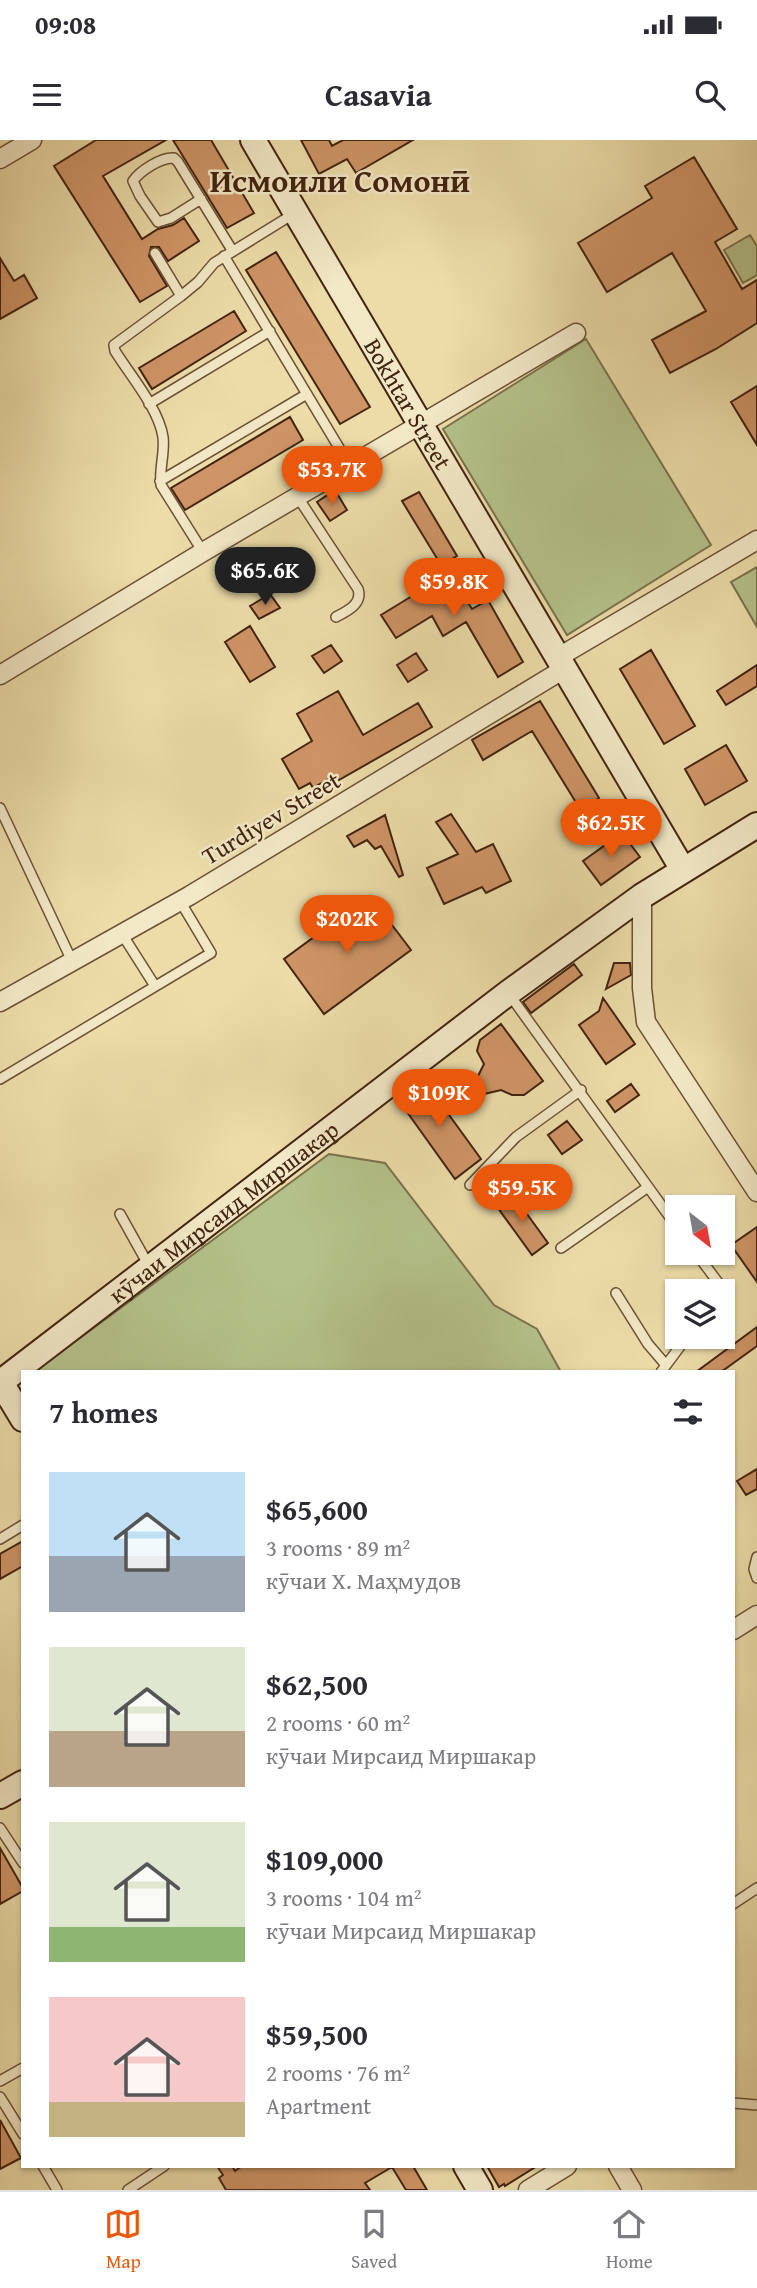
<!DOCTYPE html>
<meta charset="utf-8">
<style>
:root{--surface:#fff;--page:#f2f2f3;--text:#2b2b33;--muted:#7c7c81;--line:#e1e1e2;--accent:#ea580c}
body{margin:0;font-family:"Gentium Book Plus",serif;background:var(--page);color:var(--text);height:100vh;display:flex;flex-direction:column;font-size:26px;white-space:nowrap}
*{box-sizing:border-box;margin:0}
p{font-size:23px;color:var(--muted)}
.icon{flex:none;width:38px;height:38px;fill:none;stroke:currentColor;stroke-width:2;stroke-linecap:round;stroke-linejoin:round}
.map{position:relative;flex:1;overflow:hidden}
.drawer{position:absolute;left:21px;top:1230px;width:714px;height:798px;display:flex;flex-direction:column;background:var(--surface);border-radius:0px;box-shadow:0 2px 5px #0004}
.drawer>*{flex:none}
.needle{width:46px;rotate:149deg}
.tools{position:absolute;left:665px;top:1055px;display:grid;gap:14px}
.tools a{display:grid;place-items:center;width:70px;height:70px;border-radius:0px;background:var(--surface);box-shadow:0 2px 5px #0004;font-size:35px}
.price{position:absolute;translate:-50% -60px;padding:0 16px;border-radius:24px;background:var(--accent);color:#fff;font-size:23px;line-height:46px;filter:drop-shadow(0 2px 4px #0008)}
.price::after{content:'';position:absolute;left:50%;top:42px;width:21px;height:16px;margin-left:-10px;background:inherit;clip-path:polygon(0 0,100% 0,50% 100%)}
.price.active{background:#222;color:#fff}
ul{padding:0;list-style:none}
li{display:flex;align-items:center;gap:21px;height:175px;padding:0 28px}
li span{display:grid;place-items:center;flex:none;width:196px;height:140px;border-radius:0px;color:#555}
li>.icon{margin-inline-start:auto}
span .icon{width:84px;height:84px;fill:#fffc;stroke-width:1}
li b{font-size:30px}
h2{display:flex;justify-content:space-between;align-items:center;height:84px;padding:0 28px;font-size:30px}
.status{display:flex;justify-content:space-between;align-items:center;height:49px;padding:0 35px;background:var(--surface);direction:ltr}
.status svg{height:19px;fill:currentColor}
header{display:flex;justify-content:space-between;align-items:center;height:91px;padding:0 28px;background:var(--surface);font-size:32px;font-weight:800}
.menu{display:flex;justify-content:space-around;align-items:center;height:98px;border-top:2px solid var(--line);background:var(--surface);font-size:19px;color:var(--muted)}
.menu a{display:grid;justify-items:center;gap:4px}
.menu .active{color:var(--accent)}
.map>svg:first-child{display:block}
.green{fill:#b4c18a;stroke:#7b724d;stroke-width:2}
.building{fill:#ce9465;stroke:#422310;stroke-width:2}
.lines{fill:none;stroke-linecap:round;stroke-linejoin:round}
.lane-casing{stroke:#6c5136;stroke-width:12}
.street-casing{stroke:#6c5136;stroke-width:21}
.secondary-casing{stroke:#422310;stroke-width:28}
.lane{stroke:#f2e8c6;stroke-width:9}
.street{stroke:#f2e8c6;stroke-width:18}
.secondary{stroke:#f2e8c6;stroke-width:24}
.labels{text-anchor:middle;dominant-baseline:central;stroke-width:5;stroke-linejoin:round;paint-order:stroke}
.street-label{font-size:24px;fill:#422310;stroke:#f2e8c6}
.district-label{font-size:32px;font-weight:bold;fill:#422310;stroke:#f2e8c6}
</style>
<div class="status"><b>09:08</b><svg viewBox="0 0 49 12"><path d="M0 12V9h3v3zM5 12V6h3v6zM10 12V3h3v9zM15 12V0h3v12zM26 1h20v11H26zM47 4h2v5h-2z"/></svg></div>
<header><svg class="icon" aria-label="menu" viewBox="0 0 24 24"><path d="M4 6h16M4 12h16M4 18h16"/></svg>Casavia<svg class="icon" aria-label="search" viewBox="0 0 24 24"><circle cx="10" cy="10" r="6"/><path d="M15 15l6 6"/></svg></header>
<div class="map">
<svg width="757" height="2050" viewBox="0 0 757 2050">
<rect width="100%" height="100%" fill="#ebdca8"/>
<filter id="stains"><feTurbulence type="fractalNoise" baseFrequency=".00286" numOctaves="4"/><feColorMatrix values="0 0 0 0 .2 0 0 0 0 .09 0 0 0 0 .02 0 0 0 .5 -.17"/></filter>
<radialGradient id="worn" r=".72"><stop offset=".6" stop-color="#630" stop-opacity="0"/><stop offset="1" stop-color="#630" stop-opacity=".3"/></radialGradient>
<path class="green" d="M750,95L757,106V135L743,143L724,110Z
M586,199L711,405L567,495L443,289Z
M757,427V487L731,442Z
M329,1014L385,1023L494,1165L537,1189L561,1232H34Z"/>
<path class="building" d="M96,0H166L103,36L142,99L158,89L173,85L184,78L199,101L168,121L159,107H151L149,116L167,146L140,162L54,26Z
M173,0H211L254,73L227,88Z
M301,0H329L332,6L343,0H413L356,33L347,19L319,34Z
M694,17L737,89L715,102L742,149L757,140V183L716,209L670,233L652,200L706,171L672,113L607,152L578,103L652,58L645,46Z
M276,112L370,267L340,284L246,130Z
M0,118L14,141L24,135L37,158L0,179Z
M234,171L246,191L152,249L139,228Z
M757,246V305L731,262Z
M290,277L303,300L185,370L171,348Z
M335,350L347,370L330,381L317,362Z
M419,352L457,416L441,425L402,361Z
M445,426L472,469L488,460L523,522L498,537L466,482L443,496L432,476L396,498L381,475L412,456L408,449Z
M270,454L280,468L259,479L250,466Z
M250,486L275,527L250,542L225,502Z
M331,505L342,521L324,533L312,516Z
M651,510L695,586L664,604L620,529Z
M416,513L427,530L408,542L397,525Z
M757,525V546L726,565L717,551Z
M338,551L363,595L418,563L432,587L339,640L335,635L313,648L310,643L299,649L282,619L312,601L297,574Z
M540,561L599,658L580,669L532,591L483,620L472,600Z
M726,605L747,641L705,665L685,629Z
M451,674L476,712L493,704L511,741L486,753L482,747L444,764L427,728L458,714L436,682Z
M385,675L403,735L399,737L381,706L375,709L367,700L354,707L347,696Z
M622,693L640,717L601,745L583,721Z
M370,756L411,810L324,874L284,819Z
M614,823H630L631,835L606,849Z
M574,824L582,835L531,873L523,862Z
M603,858L635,904L606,924L579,885L599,871Z
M501,884L543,941L524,955H512L501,950L484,954L476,940L484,924L477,911L480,900Z
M423,939L481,1019L455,1039L397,958Z
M631,944L639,955L615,972L607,961Z
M567,981L582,1000L562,1014L548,995Z
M511,1052L548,1103L532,1115L495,1064Z
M757,1087V1142L731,1105Z
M757,1187V1206L721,1232H696Z
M757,1329V1349L746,1355L737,1341Z
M23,1401V1426L0,1439V1414Z
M0,1708L23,1748V1751L0,1764Z
M0,1980L21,2018L0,2029Z
M217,2026H232L235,2031L242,2026H413L427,2050H406L392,2027L365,2043L370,2050H226L219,2038L223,2035Z
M487,2026H537L505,2046L504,2044L499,2047Z"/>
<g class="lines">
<g class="lane-casing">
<path id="lane" d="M201,59L171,78L158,82L140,56L133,41C140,31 161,17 174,18L178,22L232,110
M155,113L181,156
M224,116L350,326
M149,264L270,191
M160,341L307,254
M297,356L358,449C363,464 347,471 336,477
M203,412L161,345C159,329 165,313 163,297C159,269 130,235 115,211L114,205L181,156L198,142L214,123L295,73
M0,668L72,821
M122,794L155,846
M509,854L677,1087
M0,939L211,813L180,761
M470,1045L516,997L581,950
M120,1074L149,1126
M561,1108L648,1047
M696,1113L720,1145L721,1152
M616,1153L648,1204L666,1225
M661,1232L687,1197
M0,1399L23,1385
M757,1417L754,1429L757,1438
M0,1688L23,1723
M733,1764L757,1748
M0,1941L23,1928
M0,1957L23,1994
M733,1963L757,1965
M43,2026L57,2050
M128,2050L164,2026"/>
</g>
<g class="street-casing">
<path id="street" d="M0,19L32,0
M557,518L757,400
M0,535L203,412L576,193
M642,756V848L646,882L757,1052
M0,862L189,756L564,529
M733,1490L757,1475
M618,2026L632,2050
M528,2050L567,2026"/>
</g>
<g class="secondary-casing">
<g id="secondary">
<path id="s1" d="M253,0L683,730"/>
<path d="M0,1241L23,1279"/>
<path id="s2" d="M1,1242L508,853L642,756L757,685"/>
<path d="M0,1656L23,1643"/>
<path d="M466,2026L480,2050"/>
</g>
</g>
<use href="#lane" class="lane"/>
<use href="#street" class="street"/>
<use href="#secondary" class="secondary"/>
</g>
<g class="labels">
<g class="street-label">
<text stroke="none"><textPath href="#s1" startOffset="306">Bokhtar Street</textPath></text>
<text transform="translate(271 678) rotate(-31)">Turdiyev Street</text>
<text stroke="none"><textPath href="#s2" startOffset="280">кӯчаи Мирсаид Миршакар</textPath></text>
</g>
<g class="district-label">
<text x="340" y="40">Исмоили Сомонӣ</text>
</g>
</g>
<rect width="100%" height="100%" filter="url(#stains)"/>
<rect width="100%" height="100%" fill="url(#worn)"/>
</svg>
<div class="tools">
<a><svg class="needle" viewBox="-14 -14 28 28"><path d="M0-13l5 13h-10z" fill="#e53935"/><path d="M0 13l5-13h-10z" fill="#7c7c81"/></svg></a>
<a><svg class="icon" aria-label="layers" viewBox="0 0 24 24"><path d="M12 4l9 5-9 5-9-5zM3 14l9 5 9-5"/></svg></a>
</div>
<b class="price" style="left:332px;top:366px">$53.7K</b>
<b class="price active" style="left:265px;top:467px">$65.6K</b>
<b class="price" style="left:454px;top:478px">$59.8K</b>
<b class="price" style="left:611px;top:719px">$62.5K</b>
<b class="price" style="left:347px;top:815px">$202K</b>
<b class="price" style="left:439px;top:989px">$109K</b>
<b class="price" style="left:522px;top:1084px">$59.5K</b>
<section class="drawer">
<h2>7 homes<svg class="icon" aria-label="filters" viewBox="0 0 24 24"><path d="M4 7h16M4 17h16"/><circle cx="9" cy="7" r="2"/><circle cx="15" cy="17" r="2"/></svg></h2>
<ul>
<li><span style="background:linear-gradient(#bfe0f5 60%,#9aa5b1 0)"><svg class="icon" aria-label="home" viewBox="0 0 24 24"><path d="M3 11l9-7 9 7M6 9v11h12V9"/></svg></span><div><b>$65,600</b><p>3 rooms · 89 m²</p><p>кӯчаи Х. Маҳмудов</p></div></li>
<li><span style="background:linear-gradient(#dfe7d0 60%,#b9a48a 0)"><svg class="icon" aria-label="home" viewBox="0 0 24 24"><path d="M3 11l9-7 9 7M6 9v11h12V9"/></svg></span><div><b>$62,500</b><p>2 rooms · 60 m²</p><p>кӯчаи Мирсаид Миршакар</p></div></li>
<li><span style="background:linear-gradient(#dfe7d0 75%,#8fb573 0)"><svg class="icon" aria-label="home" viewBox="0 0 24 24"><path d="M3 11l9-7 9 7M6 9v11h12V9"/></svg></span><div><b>$109,000</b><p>3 rooms · 104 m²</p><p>кӯчаи Мирсаид Миршакар</p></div></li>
<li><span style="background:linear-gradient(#f6c9c9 75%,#c2b280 0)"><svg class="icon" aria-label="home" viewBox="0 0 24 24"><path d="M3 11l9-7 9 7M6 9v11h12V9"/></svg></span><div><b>$59,500</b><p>2 rooms · 76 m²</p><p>Apartment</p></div></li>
</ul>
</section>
</div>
<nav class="menu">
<a class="active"><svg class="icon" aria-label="map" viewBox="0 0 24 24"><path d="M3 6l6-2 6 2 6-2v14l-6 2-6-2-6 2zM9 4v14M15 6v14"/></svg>Map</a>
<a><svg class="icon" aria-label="saved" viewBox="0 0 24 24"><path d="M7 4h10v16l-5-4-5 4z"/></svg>Saved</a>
<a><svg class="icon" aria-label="home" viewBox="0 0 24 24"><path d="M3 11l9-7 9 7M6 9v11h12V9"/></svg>Home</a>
</nav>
